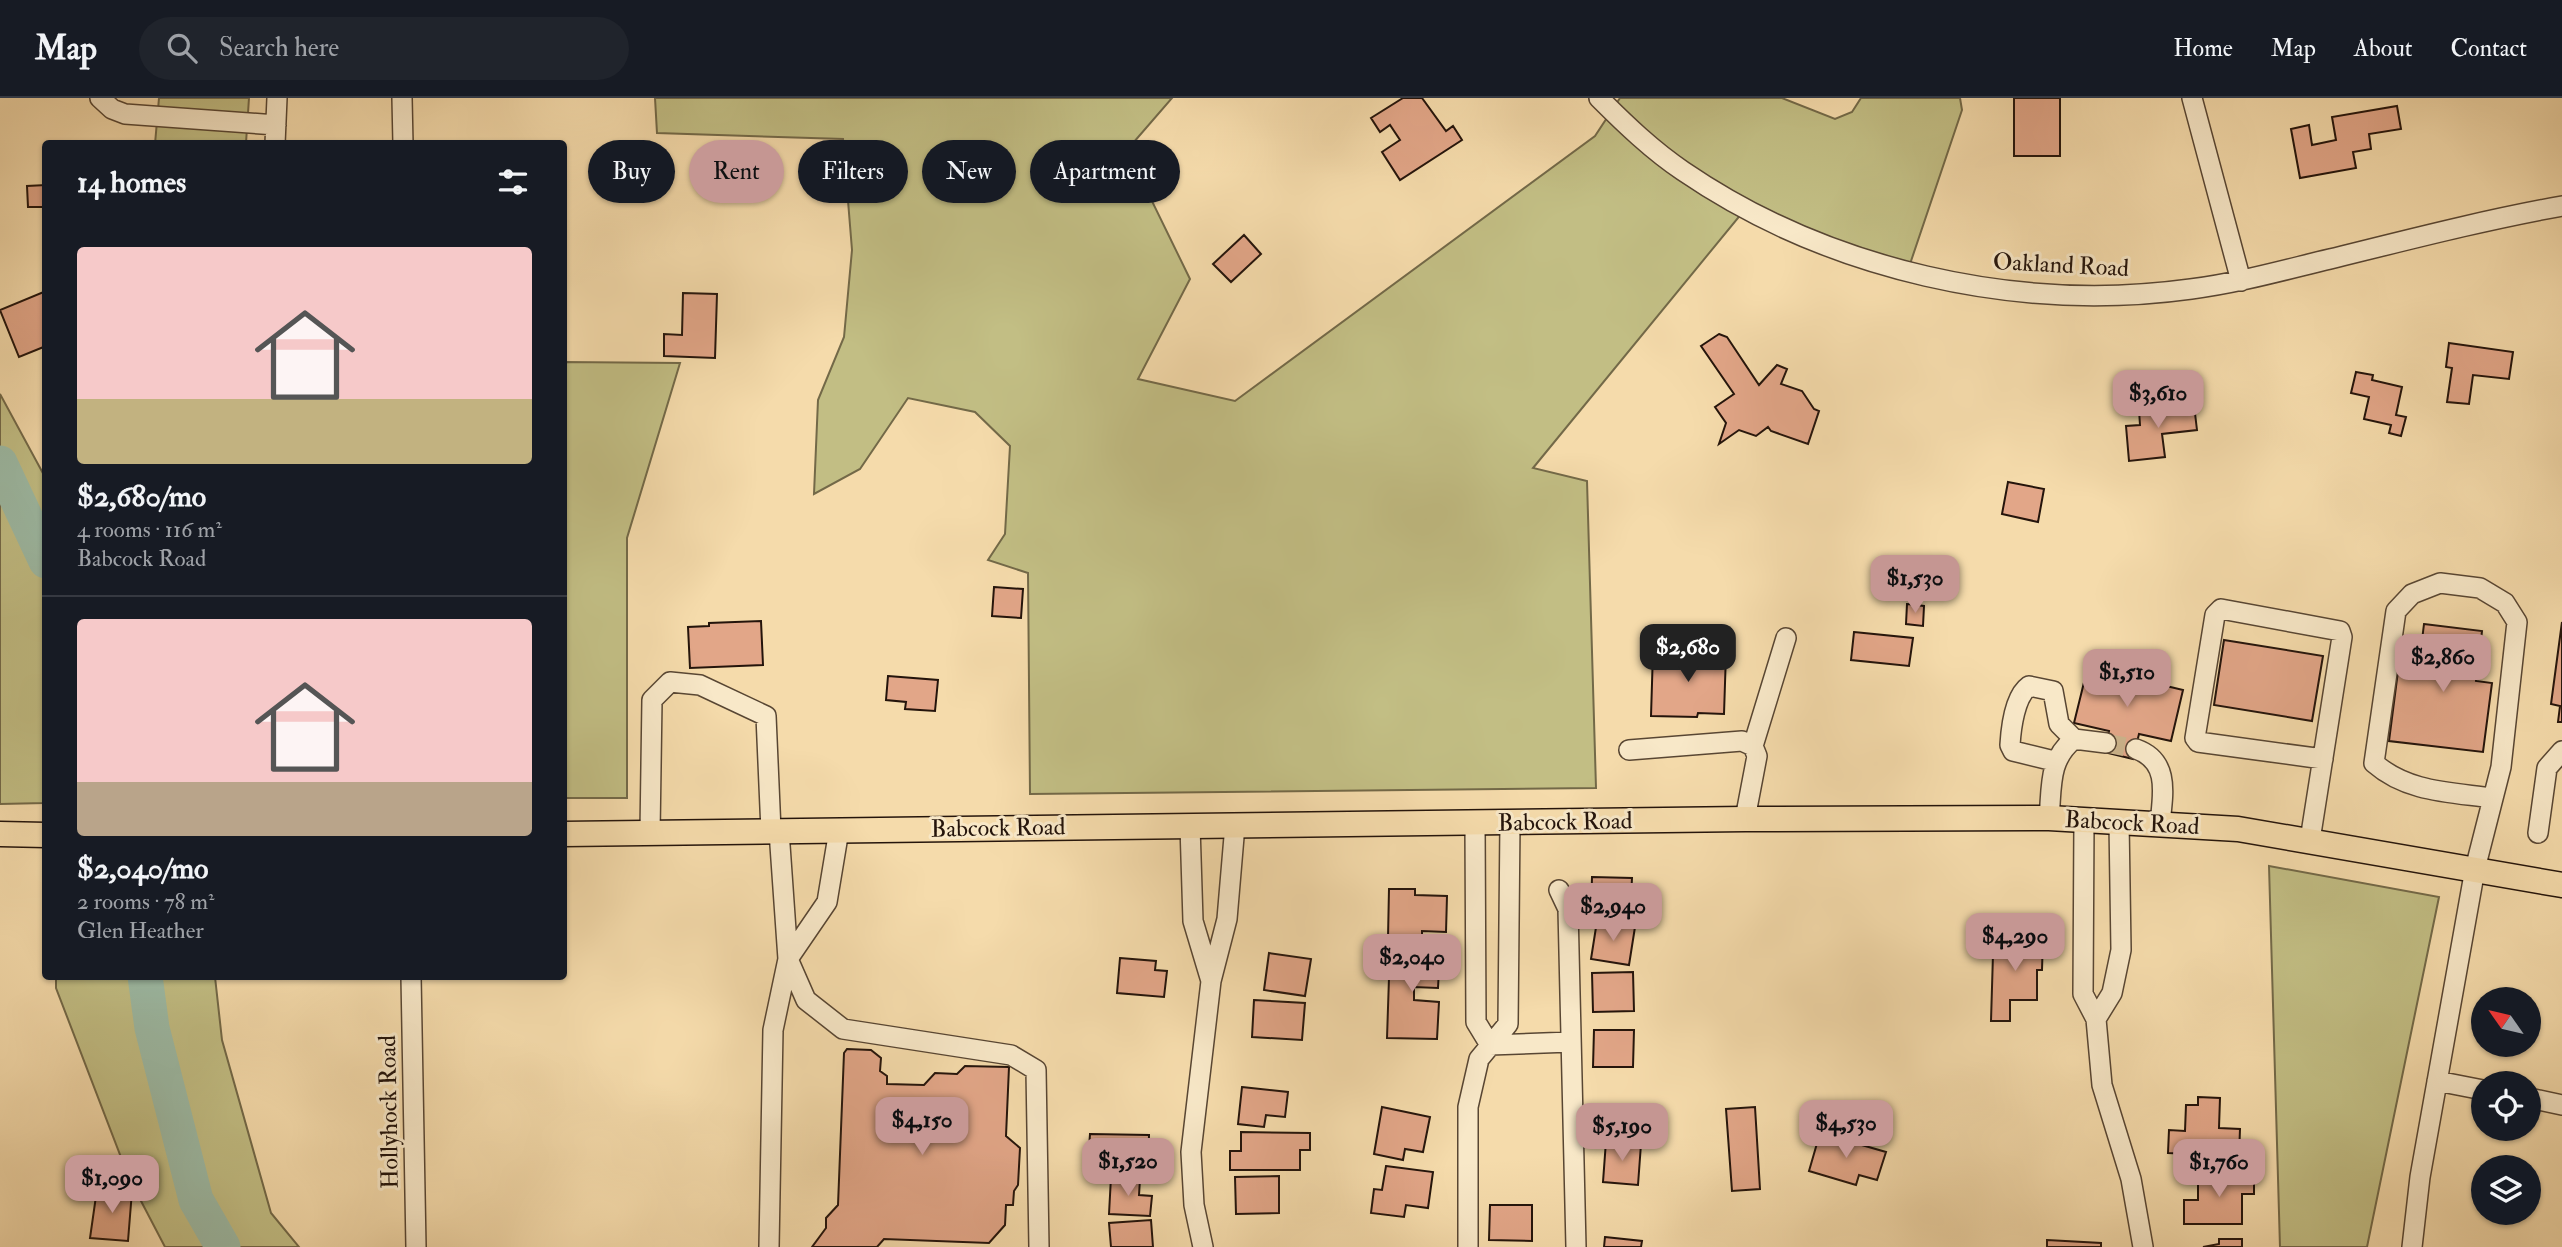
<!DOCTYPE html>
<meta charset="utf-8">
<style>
:root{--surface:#171b24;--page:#20242c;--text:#f1f3f6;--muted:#9ea1a6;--line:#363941;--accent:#c59692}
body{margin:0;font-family:"IM FELL Double Pica",serif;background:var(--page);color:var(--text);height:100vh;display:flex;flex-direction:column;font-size:26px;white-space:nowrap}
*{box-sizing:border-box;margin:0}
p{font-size:23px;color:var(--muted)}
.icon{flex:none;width:38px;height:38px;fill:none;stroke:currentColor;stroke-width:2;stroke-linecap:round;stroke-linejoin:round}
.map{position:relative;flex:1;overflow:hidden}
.sheet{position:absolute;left:42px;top:42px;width:525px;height:840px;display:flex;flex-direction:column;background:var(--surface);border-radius:7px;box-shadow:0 2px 5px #0004}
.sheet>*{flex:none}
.top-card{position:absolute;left:588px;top:42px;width:665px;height:63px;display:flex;gap:14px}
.needle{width:46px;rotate:304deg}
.controls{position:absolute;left:2471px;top:889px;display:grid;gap:14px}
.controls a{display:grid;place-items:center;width:70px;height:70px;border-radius:50%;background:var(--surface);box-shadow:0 2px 5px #0004;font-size:35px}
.price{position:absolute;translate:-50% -60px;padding:0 16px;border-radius:14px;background:var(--accent);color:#111;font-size:23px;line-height:46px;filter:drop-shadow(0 2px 4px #0008)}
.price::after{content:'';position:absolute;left:50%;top:42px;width:21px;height:16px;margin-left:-10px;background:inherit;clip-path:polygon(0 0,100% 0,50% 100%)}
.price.on{background:#222;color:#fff}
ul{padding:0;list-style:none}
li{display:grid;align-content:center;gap:14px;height:371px;padding:0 35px}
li+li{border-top:2px solid var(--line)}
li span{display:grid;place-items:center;height:217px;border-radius:7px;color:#555}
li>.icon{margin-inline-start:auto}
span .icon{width:126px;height:126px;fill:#fffc;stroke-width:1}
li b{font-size:30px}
h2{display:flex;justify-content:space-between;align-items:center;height:84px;padding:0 35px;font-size:30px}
.chip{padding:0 24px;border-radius:32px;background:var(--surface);box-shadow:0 2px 5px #0004;font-size:24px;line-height:63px}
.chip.on{background:var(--accent);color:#111}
header{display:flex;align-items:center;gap:42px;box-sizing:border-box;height:98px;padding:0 35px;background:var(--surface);border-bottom:2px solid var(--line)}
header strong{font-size:33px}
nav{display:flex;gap:38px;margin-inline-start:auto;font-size:24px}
.search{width:490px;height:63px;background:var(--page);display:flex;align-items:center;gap:18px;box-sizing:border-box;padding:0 24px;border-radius:38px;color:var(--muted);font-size:26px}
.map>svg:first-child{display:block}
.green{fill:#c2be84;stroke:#736948;stroke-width:2}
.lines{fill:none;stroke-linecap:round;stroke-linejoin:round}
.river{stroke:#9dbba6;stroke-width:35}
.building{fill:#e2a688;stroke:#24140b;stroke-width:2}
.minor-tunnel{stroke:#cbb38b;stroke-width:19;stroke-dasharray:19 10;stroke-linecap:butt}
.minor-casing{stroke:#584633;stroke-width:22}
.major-casing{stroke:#24140b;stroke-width:27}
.minor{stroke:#f8e8c8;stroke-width:19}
.major{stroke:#f5dbab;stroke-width:24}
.labels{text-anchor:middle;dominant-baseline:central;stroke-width:6;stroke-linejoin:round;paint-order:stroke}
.street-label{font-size:24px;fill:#24140b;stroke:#f8e8c8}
</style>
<header>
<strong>Map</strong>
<div class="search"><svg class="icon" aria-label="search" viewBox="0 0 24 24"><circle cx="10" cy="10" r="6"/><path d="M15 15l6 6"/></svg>Search here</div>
<nav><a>Home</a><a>Map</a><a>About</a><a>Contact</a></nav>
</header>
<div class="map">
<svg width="2562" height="1149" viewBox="0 0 2562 1149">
<rect width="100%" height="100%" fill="#f5dbab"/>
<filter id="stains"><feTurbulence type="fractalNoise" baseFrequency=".00286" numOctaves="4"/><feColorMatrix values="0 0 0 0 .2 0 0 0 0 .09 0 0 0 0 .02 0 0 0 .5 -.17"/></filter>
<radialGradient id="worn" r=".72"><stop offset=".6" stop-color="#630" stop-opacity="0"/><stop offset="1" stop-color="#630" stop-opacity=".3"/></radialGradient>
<path class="green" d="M159,0H249L246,45L155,46Z
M655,0H1172L1127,52L1190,181L1138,281L1235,303L1595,38L1620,0H1782L1835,21L1852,14L1861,0H1960L1962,12L1909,169L1807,131L1751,104L1533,370L1587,383L1596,690L1030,696L1028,475L988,462L1005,436L1010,348L975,314L908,300L860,371L814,396L818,302L844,239L852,152L843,41L657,35Z
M564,264L680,265L627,440V700H564Z
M0,296L45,379V705L0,706Z
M2269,768L2439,799L2367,1149H2280Z
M56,879H215L222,942L271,1115L299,1149H165L129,1080L56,890Z"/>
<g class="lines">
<path class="river" d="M0,365L46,463
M145,878L152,930L196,1102L223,1149"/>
</g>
<path class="building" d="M1403,0H1422L1446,33L1453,28L1462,42L1400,82L1382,54L1400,42L1390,27L1380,34L1371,20Z
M2014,0H2060V58H2014Z
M2397,8L2401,31L2369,36L2371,51L2353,54L2356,70L2300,80L2291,31L2309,27L2312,47L2336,42L2332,19Z
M46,87V109H28L27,88Z
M1244,137L1261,156L1231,184L1213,166Z
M46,193V248L19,259L0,212Z
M683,195L717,196L715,260L664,258V236L682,237Z
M1719,236L1727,239L1759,287L1777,267L1787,271L1781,286L1802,293L1814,311L1819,313L1808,346L1771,333L1768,329L1756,338L1739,332L1719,346L1726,325L1715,309L1734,296L1701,248Z
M2449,245L2513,254L2509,281L2473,277L2469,306L2447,304L2452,270L2446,269Z
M2356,274L2373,277L2372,282L2402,289L2396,317L2406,319L2401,338L2389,335L2391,327L2364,321L2369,299L2351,295Z
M2194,307L2197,332L2162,336L2165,359L2129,363L2126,328L2140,327L2139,312Z
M2008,384L2044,391L2038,424L2002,416Z
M994,489L1023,491L1021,520L992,518Z
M1907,506L1924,508L1923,528L1906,526Z
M761,523L763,567L690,570L688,529L709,528V525Z
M2562,524V624H2558L2560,608L2551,606Z
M2424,526L2482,533L2476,583L2492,585L2483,654L2389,643L2398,573L2418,575Z
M1854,534L1913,540L1909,568L1851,562Z
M2224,542L2323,558L2312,623L2214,607Z
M1653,553L1726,555L1724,616L1698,615L1697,619L1651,618Z
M2089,564L2113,570L2112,575L2183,592L2171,643L2139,636L2133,661L2104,654L2109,633L2074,625Z
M888,578L938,582L935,613L905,611L906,604L886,602Z
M1592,779L1632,780L1630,820L1591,818Z
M1389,791H1415V797L1447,798L1446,834L1422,833V841L1388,840Z
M1597,823L1635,829L1629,867L1591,861Z
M2002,838H2043L2042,872H2037V902H2010V923H1991L1993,856H2001Z
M1390,850L1440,852L1438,890L1414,889V902L1439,904L1437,941L1387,940Z
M1269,855L1311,861L1305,898L1264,892Z
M1120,860L1156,863L1155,872L1167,873L1164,899L1117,895Z
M1633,874L1634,913L1593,914L1592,875Z
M1254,902L1305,905L1302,942L1252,939Z
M1594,932H1634L1633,969H1593Z
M847,951L871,952L881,960L880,973L887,978V986L924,987L935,975L957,976L965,968L1009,969L1006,1038L1020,1050L1018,1087L1014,1093L1013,1107H1006L1005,1127L989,1145L884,1141L877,1149H812L826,1130V1120L838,1107L844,955Z
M1242,989L1288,994L1285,1019L1266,1017L1264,1029L1238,1026Z
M2198,999L2220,1000L2219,1030L2240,1031L2239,1058L2168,1055L2169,1032L2185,1033L2186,1007H2198Z
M1382,1009L1430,1019L1423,1054L1405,1051L1403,1062L1374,1056Z
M1755,1009L1760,1091L1732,1093L1726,1011Z
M1241,1034L1310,1035V1052H1300V1072H1230V1053H1241Z
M1820,1035L1886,1054L1877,1082L1859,1077L1856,1087L1809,1073Z
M1090,1036L1149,1037L1148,1075L1096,1073V1050H1089Z
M1606,1043L1641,1046L1638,1087L1603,1084Z
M1386,1068L1433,1074L1428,1110L1406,1107L1404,1119L1371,1115L1374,1091L1382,1092Z
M2198,1075H2254V1096H2242V1126H2184V1102H2198Z
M1279,1078V1115L1236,1116L1235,1079Z
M1111,1079L1140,1081L1139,1097L1152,1098L1150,1118L1109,1116Z
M97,1091L132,1093L128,1143L90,1140Z
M1490,1107H1532V1143L1489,1142Z
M1151,1122L1153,1149H1111L1109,1125Z
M1605,1139L1642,1143L1641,1149H1604Z
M2219,1141H2242V1149H2203L2219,1146Z
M2047,1142L2101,1145V1149H2047Z"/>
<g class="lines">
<path class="minor-tunnel" d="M2106,645L2136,651"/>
<g class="minor-casing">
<path id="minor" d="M100,0L112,11L125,16L276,27
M402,0L403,46
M1599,0C1625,26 1652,52 1683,73C1828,172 2017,215 2191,191C2238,185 2284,172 2330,161C2407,142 2484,122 2562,108
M2192,0L2241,183
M275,46L277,0
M1753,648L1786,540
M2136,651C2170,663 2163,696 2160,725
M1629,652L1742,643L1753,648L1757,658L1745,721
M2054,663L2013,653L2010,647C2011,630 2015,598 2029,588L2053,593L2059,626L2074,641
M2049,720C2052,689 2048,662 2074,641L2106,645
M2084,723L2083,896L2096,921L2102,987L2131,1081L2143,1149
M1475,726L1476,924L1490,947
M1190,728L1193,823L1211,883L1227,821L1235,727
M839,732L827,804L788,861L806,902L843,931L1011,957L1036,972L1039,1149
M650,734L652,602L670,584L700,587L766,618L771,733
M2538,735L2547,670L2562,653
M2310,742L2342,539L2340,533L2221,511L2215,517L2195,640L2198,644L2323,661
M1559,792L1568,811L1576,1149
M411,878L416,1149
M2096,921L2112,895L2121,852L2119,724
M1490,947L1570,944
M2437,983L2483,992
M2529,1000L2562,1007
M769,1149L773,932L788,861L779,733
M1203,1149L1194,1107L1191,1054L1211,883
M1468,1149V1009L1479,961L1508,926L1510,725
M2412,1149L2420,1079L2475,771L2501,669L2517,524L2505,505L2480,490L2440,485L2412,496L2396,513L2374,665C2407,694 2449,694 2492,700"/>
</g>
<g class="major-casing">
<path id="major" d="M0,736L46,737
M564,736L1745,721L2049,720L2238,731L2562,787"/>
</g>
<use href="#minor" class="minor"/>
<use href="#major" class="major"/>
</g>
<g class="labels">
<g class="street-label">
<text transform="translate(2061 167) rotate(3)">Oakland Road</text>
<text transform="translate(1565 724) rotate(-1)">Babcock Road</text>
<text transform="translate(2132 725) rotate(3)">Babcock Road</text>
<text transform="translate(998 730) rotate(-1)">Babcock Road</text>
<text transform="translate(389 1014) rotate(-91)">Hollyhock Road</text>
</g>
</g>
<rect width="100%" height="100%" filter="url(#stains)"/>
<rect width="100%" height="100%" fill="url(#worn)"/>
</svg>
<div class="controls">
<a><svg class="needle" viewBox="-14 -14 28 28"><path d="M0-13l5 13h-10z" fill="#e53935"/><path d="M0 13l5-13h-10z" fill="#9ea1a6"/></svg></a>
<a><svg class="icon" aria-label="locate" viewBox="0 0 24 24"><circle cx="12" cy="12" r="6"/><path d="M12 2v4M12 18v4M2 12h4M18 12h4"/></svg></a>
<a><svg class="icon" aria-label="layers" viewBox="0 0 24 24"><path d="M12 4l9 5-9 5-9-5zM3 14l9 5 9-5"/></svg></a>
</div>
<b class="price" style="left:2158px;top:332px">$3,610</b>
<b class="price" style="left:1915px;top:517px">$1,530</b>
<b class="price on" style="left:1688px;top:586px">$2,680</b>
<b class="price" style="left:2443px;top:596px">$2,860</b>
<b class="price" style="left:2127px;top:611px">$1,510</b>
<b class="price" style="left:1613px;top:845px">$2,940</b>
<b class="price" style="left:2015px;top:875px">$4,290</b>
<b class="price" style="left:1412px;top:896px">$2,040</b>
<b class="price" style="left:922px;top:1059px">$4,150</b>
<b class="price" style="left:1846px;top:1062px">$4,530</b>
<b class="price" style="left:1622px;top:1065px">$5,190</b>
<b class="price" style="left:1128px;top:1100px">$1,520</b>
<b class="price" style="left:2219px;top:1101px">$1,760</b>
<b class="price" style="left:112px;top:1117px">$1,090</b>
<div class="top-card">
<a class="chip">Buy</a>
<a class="chip on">Rent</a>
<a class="chip">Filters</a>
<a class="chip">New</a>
<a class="chip">Apartment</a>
</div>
<section class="sheet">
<h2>14 homes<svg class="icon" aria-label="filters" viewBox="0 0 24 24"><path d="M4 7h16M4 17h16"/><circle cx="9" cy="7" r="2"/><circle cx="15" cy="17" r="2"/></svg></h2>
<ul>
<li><span style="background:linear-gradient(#f6c9c9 70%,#c2b280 0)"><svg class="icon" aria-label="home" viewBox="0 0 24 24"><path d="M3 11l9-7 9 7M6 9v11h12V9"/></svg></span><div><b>$2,680/mo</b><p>4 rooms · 116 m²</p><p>Babcock Road</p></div></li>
<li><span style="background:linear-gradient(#f6c9c9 75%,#b9a48a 0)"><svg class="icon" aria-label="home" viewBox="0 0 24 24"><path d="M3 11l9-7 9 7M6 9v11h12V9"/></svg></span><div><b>$2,040/mo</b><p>2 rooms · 78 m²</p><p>Glen Heather</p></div></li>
</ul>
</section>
</div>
